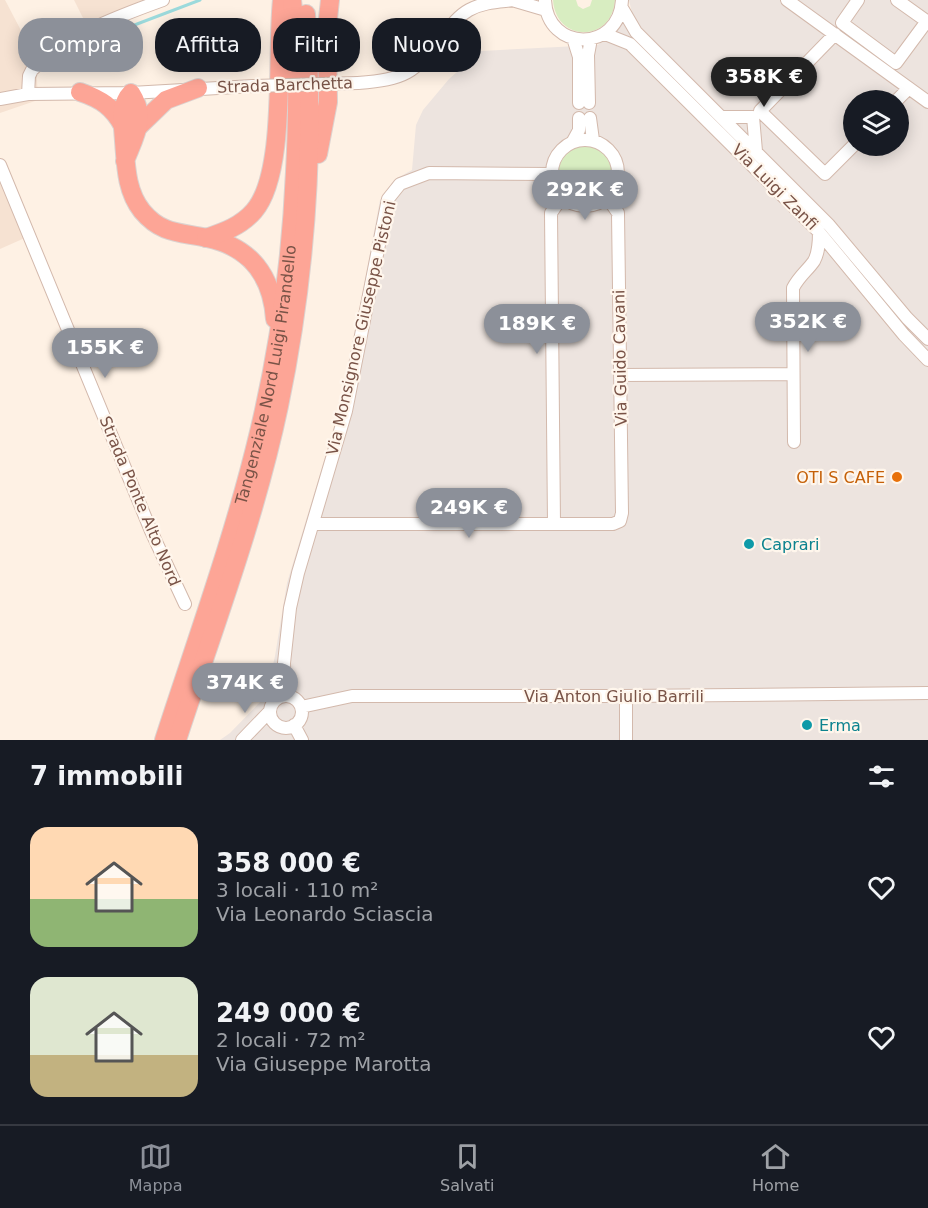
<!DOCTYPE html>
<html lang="it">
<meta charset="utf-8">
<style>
:root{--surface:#171b24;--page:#242831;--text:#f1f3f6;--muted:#9ea1a6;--line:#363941;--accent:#8c9099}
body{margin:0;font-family:"DejaVu Sans",sans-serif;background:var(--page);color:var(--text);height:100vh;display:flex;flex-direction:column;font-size:22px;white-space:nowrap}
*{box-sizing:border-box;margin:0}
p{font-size:20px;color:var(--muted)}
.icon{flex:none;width:33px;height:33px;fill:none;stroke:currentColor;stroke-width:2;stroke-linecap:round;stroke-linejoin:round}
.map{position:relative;height:740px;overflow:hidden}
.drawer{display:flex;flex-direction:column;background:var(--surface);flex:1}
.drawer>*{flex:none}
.banner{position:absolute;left:18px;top:18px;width:600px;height:54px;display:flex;gap:12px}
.buttons{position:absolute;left:843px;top:90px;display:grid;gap:12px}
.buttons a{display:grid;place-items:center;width:66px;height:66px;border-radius:50%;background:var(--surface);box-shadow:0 3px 15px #0003;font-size:30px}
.price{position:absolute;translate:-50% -51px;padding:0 14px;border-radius:21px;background:var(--accent);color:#fff;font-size:20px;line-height:39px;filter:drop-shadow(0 2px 3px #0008)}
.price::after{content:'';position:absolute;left:50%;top:36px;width:18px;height:14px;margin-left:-9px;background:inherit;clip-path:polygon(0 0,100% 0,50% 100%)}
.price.current{background:#222;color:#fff}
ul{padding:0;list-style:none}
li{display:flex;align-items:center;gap:18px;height:150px;padding:0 30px}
li span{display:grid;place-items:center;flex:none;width:168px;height:120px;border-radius:18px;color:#555}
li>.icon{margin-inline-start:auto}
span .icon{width:72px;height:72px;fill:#fffc;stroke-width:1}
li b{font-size:26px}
h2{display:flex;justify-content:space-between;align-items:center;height:72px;padding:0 30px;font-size:26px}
.pill{padding:0 21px;border-radius:24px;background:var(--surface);box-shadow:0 3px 15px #0003;font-size:21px;line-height:54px}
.pill.current{background:var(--accent);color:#fff}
.dock{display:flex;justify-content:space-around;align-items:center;height:84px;border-top:2px solid var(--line);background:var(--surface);font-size:16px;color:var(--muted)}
.dock a{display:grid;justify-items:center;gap:3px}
.dock .current{color:var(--accent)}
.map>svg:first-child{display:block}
.residential{fill:#f6e2d2}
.industrial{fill:#ede4df;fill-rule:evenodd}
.green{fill:#d8edc1}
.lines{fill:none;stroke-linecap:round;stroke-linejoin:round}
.stream{stroke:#9cdadc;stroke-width:3}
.minor-casing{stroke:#d3b9ac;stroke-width:14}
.highway-casing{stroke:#dcd2cf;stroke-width:20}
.minor{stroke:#fff;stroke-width:12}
.highway{stroke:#fda596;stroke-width:18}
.minor-bridge-casing{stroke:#d3b9ac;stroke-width:14;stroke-linecap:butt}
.minor-bridge{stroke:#fff;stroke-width:12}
.food-dot{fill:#e8710a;stroke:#fff6ec;stroke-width:2}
.culture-dot{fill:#0f9aa8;stroke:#fff6ec;stroke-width:2}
.labels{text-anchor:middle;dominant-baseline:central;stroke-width:4.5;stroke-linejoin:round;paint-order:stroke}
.street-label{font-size:16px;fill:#795347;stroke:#fff6ec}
.food-label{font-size:16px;fill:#c56008;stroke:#fff6ec;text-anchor:end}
.culture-label{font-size:16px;fill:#0d838f;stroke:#fff6ec;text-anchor:start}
</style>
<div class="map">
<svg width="928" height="740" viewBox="0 0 928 740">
<rect width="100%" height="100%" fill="#fef1e4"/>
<path class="residential" d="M0,0H5L36,59L38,100L0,113Z
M74,0H152L87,26Z
M0,172L27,237L0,249Z"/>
<path class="industrial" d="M629,0H928V740H220L230,733L266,696L275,656L287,583L343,398L380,200L394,180L412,170L416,125L423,110L449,79L481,51L598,45L632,13ZM854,100H898V146H854Z"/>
<path class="green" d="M553,0H576L578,6L583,9L590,6L592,0H615C612,43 556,43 553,0Z
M557 173a28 28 0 1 1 56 0a28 28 0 1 1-56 0Z"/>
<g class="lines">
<path class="stream" d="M64,60L95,40L200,0"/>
<g class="minor-casing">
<path id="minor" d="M512,0L546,10
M545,0C547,52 619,53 622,0
M787,0L928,102
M858,0L842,23L896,63L927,21
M897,0L928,22
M622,8L636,32L829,225L907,318L928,339
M605,34L630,44L819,232L904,335L928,360
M835,34L760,111L825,174L854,145
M573,38L579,57V103
M358,83C405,79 414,74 443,36C450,27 458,16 469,10C484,2 498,2 514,0
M28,94L29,76L32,70C69,34 116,17 163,0
M0,99L28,94L131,93L253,86
M897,100L909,88
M589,103L588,55L591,39
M722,117H753L756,151
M590,118L593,140
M552 173a33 33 0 1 1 66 0a33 33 0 1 1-66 0Z
M573,141L579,130V118
M0,165L151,531L185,604
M621,375L793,374
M794,442L793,288C799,276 808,270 814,261C819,252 819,241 819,232
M313,524H613L620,521L622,513L618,213L607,197
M554,524L551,213L562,197
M285,696L284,663L290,608L298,573L346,411L388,199L400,184L429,173L552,174
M626,696V740
M270 712a16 16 0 1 1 32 0a16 16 0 1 1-32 0Z
M301,707L352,696H626L928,693
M294,725L302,740
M242,740L270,711"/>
</g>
<g class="highway-casing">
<g id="highway">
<path d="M80,92C101,99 113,107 123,126"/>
<path d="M137,128L166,100L198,88"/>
<path d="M318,154L328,102L327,28L330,0"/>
<path d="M125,161C135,135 147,118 131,93C119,105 123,125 124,141C126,165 126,191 142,211C162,235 181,232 207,238C251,247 272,276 275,319"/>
<path d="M206,238C224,232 241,226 254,211C287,173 276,53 282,0"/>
<path id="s1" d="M164,740C197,638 234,537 259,432C280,345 291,261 295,172C298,115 299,57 292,0"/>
<path d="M177,740C213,630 255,520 279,406C306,277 315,146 306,14"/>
</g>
</g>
<use href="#minor" class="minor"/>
<use href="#highway" class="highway"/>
<g class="minor-bridge-casing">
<path id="minor-bridge" d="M253,86L358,83"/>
</g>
<use href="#minor-bridge" class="minor-bridge"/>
</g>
<circle class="food-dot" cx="897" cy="477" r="6"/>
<g class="culture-dot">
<circle cx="749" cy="544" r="6"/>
<circle cx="807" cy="725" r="6"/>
</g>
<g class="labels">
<g class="street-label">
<text transform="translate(285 85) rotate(-2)">Strada Barchetta</text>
<text transform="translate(775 187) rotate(45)">Via Luigi Zanfi</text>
<text transform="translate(361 328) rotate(-77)">Via Monsignore Giuseppe Pistoni</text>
<text transform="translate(620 358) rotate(-91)">Via Guido Cavani</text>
<text stroke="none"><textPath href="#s1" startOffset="380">Tangenziale Nord Luigi Pirandello</textPath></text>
<text transform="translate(140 501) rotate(67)">Strada Ponte Alto Nord</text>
<text x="614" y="696">Via Anton Giulio Barrili</text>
</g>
<g class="food-label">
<text x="885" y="477">OTI S CAFE</text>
</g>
<g class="culture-label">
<text x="761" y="544">Caprari</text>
<text x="819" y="725">Erma</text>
</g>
</g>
</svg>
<div class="buttons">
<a><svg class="icon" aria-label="layers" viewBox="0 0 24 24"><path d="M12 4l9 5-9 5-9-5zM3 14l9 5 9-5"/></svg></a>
</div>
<b class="price current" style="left:764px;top:108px">358K €</b>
<b class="price" style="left:585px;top:221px">292K €</b>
<b class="price" style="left:808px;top:353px">352K €</b>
<b class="price" style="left:537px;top:355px">189K €</b>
<b class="price" style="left:105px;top:379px">155K €</b>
<b class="price" style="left:469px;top:539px">249K €</b>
<b class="price" style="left:245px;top:714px">374K €</b>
<div class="banner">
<a class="pill current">Compra</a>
<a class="pill">Affitta</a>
<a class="pill">Filtri</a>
<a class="pill">Nuovo</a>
</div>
</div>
<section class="drawer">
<h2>7 immobili<svg class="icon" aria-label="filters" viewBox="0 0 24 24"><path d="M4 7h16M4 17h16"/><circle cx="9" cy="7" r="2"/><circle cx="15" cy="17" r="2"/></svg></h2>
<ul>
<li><span style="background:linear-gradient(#ffd9b3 60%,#8fb573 0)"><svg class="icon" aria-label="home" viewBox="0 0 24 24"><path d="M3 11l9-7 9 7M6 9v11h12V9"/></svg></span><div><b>358 000 €</b><p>3 locali · 110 m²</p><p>Via Leonardo Sciascia</p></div><svg class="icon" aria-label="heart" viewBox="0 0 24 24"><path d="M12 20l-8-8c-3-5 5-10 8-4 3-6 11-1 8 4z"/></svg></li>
<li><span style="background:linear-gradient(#dfe7d0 65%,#c2b280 0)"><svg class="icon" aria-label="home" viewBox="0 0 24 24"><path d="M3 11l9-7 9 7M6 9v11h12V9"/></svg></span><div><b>249 000 €</b><p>2 locali · 72 m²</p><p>Via Giuseppe Marotta</p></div><svg class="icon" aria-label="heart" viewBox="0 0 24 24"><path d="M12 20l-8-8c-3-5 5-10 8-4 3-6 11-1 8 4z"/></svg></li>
</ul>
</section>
<nav class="dock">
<a class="current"><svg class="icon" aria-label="map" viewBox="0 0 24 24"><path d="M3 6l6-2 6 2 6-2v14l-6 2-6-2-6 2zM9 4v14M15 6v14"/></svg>Mappa</a>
<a><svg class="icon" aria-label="saved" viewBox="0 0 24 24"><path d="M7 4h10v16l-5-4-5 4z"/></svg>Salvati</a>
<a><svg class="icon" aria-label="home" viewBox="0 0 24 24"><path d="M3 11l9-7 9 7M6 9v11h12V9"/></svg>Home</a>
</nav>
